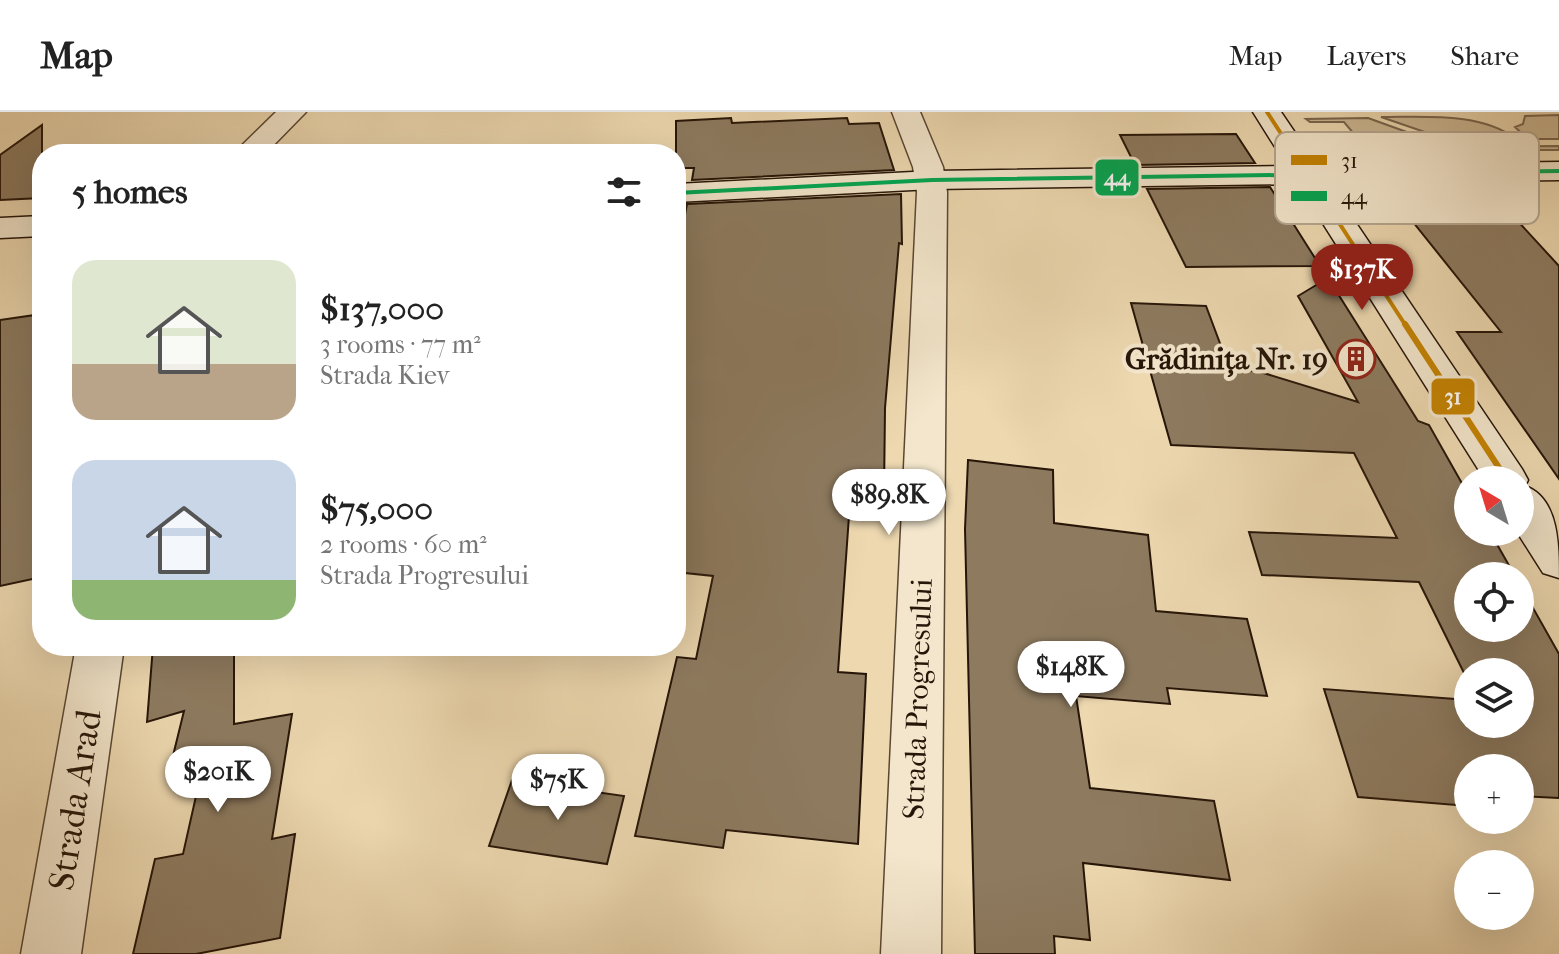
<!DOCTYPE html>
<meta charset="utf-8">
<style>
:root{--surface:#fff;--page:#f6f6f6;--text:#222;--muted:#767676;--line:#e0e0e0;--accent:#8f2418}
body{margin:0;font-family:"IM FELL French Canon",serif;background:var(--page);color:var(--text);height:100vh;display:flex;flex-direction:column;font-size:30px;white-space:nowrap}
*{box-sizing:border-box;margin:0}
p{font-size:26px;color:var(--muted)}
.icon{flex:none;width:44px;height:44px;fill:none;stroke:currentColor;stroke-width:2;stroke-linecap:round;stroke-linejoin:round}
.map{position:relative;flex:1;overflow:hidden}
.panel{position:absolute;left:32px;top:32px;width:654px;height:512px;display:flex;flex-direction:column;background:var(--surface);border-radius:32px;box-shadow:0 8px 32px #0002}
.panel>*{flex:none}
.needle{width:52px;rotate:322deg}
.fabs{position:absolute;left:1454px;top:354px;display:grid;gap:16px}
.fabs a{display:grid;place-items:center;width:80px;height:80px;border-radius:50%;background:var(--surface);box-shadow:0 8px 32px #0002;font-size:40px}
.price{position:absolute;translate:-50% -68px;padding:0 18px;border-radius:28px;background:#fff;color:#222;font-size:26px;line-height:52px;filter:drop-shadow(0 2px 4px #0008)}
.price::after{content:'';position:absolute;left:50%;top:48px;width:24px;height:18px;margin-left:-12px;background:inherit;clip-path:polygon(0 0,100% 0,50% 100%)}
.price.current{background:var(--accent);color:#fff}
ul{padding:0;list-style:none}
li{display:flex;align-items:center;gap:24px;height:200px;padding:0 40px}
li span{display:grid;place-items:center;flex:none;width:224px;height:160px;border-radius:24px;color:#555}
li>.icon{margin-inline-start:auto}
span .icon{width:96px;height:96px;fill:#fffc;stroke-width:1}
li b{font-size:34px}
h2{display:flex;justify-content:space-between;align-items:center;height:96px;padding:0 40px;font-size:34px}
header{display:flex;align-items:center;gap:48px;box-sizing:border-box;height:112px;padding:0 40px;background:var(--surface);border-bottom:2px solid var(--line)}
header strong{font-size:38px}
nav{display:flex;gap:44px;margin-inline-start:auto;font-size:28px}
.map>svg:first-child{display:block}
.green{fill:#cbb793;stroke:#78664e;stroke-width:2}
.building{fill:#8d7a5f;stroke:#261508;stroke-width:2}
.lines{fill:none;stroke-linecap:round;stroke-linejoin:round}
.street-casing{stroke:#584632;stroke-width:3}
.secondary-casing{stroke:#261508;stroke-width:3}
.street{fill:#f3e6cc;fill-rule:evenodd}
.secondary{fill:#f3e6cc;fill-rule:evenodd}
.bus-1-far1-casing{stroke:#f3e6cc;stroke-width:8}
.bus-1-casing{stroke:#f3e6cc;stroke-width:12}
.bus-2-casing{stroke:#f3e6cc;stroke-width:8}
.bus-1-far1{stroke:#c38202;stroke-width:4}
.bus-1{stroke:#c38202;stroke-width:6}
.bus-2{stroke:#00a651;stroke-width:4}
.labels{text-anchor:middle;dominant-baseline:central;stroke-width:8;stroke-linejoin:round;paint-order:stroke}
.poi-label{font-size:30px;font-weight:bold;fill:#261508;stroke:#f3e6cc;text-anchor:end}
.street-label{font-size:30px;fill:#261508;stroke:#f3e6cc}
.near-street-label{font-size:36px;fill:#261508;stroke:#f3e6cc}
.key{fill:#f3e6cc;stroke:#b6a791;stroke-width:2}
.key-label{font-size:22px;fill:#261508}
.line-badge{stroke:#f3e6cc;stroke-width:3}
.badge-label{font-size:22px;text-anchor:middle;font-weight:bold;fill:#fff}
</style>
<header>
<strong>Map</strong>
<nav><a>Map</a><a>Layers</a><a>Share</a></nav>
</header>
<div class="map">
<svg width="1559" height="842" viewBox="0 0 1559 842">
<rect width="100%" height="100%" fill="#edd8b0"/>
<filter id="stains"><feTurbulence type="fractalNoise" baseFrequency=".0025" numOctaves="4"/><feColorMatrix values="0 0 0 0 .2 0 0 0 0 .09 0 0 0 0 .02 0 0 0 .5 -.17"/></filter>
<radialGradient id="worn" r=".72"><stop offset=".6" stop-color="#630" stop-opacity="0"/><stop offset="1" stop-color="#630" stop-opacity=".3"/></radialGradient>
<path class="green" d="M1559,3V27H1528L1515,15L1523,12L1525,4Z
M1381,5C1425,5 1482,0 1516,27H1445Z
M1368,6L1429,28H1359L1344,10H1310L1306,7Z
M1559,34V38H1368L1365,35Z"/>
<path class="building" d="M731,6L732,11L847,6L849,12L879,11L894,58L692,68L694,56H676V9Z
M42,13V86L0,88V43Z
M1236,22L1255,51L1135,53L1120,23Z
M1270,75L1320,154L1186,155L1147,77Z
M901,82L902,132L899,131L885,296L884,380L851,376L844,474L838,560L866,562L858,732L726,718L723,736L635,724L677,545L696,547L713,464L676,460V130L680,128L687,92Z
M1503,93L1559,154V367L1457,220H1501L1401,95Z
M1328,166L1418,309L1429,313L1468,382V420H1490L1515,464H1468V516H1520V473L1559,542V686L1520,684V656H1468V694L1358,685L1324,577L1468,588V612H1520V560H1468V569L1419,470L1262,463L1249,420L1397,426L1354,341L1171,333L1131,191L1206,194L1230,258L1257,259L1358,290L1298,184Z
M42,202V465L0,474V208Z
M968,348L1053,358L1054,411L1148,423L1156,499L1247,507L1267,584L1167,576L1170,592L1076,584L1090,676L1214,689L1230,768L1083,751L1090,828L1054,824L1055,842H975L965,417Z
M153,534H234V612L292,602L272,727L295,722L280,826L196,842H133L155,747L183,742L203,653L169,660L184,599L147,610Z
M512,668L624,684L607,752L489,734Z"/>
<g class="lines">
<g class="street-casing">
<path id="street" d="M276,0H306L265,42H233Z
M892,0H920L943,55L947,80L941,842H881L917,80L913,55Z
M76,534H124L81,842H21Z"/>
</g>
<g class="secondary-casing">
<path id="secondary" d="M1253,0H1281L1317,53L1559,50V68L1329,71L1522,357L1528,368L1525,374C1559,386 1559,434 1559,466L1543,461L1517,420H1520V368H1485L1298,72L932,77L676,90V72L932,59L1287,54Z
M42,104V124L0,126V106Z"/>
</g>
<use href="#street" class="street"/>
<use href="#secondary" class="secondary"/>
<g class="bus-1-far1-casing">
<path id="bus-1-far1" d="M1267,0L1406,214"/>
</g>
<g class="bus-1-casing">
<path id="bus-1" d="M1405,212L1507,368"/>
</g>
<g class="bus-2-casing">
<path id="bus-2" d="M676,81L932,68L1559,59"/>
</g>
<use href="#bus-1-far1" class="bus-1-far1"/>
<use href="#bus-1" class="bus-1"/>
<use href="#bus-2" class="bus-2"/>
</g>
<defs>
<g id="building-ring" transform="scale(2)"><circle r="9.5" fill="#f3e6cc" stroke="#8f2418" stroke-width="1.5"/><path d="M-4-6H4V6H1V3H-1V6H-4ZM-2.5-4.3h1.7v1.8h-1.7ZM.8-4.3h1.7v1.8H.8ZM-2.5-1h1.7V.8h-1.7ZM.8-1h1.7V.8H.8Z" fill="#8f2418"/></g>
</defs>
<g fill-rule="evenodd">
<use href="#building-ring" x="1356" y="247"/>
</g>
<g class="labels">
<g class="poi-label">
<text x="1328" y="247">Grădinița Nr. 19</text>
</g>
<g class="street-label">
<text transform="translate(918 587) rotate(-88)">Strada Progresului</text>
</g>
<g class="near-street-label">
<text transform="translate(75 688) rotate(-81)">Strada Arad</text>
</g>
</g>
<rect x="1275" y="20" width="264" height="92" rx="12" class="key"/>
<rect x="1291" y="43" width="36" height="10" fill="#c38202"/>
<rect x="1291" y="79" width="36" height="10" fill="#00a651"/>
<g class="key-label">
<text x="1341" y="56">31</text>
<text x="1341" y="92">44</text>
</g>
<g class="line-badge">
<rect x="1094" y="46" width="46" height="39" rx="8" fill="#00a651"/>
<rect x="1430" y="265" width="46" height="39" rx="8" fill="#c38202"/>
</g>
<g class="badge-label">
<text x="1117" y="73">44</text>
<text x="1453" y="292">31</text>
</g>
<rect width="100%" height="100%" filter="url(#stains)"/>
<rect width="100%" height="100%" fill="url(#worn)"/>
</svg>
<div class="fabs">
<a><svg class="needle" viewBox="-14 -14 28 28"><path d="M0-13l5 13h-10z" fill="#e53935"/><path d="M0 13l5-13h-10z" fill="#767676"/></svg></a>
<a><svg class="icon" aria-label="locate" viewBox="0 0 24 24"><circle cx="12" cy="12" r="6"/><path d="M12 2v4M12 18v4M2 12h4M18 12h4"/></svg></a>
<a><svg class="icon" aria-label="layers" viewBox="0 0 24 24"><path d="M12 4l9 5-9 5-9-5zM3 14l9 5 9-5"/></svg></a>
<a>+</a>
<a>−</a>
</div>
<b class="price current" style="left:1362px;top:200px">$137K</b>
<b class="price" style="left:889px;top:425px">$89.8K</b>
<b class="price" style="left:1071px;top:597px">$148K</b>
<b class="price" style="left:218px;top:702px">$201K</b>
<b class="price" style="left:558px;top:710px">$75K</b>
<section class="panel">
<h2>5 homes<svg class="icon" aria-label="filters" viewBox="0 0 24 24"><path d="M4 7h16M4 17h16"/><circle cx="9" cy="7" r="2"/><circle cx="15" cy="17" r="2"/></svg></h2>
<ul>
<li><span style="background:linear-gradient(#dfe7d0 65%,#b9a48a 0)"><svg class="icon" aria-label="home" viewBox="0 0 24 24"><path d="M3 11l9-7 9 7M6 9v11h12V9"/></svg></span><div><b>$137,000</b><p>3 rooms · 77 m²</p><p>Strada Kiev</p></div></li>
<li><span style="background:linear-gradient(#c9d6e8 75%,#8fb573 0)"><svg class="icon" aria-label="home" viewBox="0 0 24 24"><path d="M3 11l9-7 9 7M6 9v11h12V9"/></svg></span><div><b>$75,000</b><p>2 rooms · 60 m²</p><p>Strada Progresului</p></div></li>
</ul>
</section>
</div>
